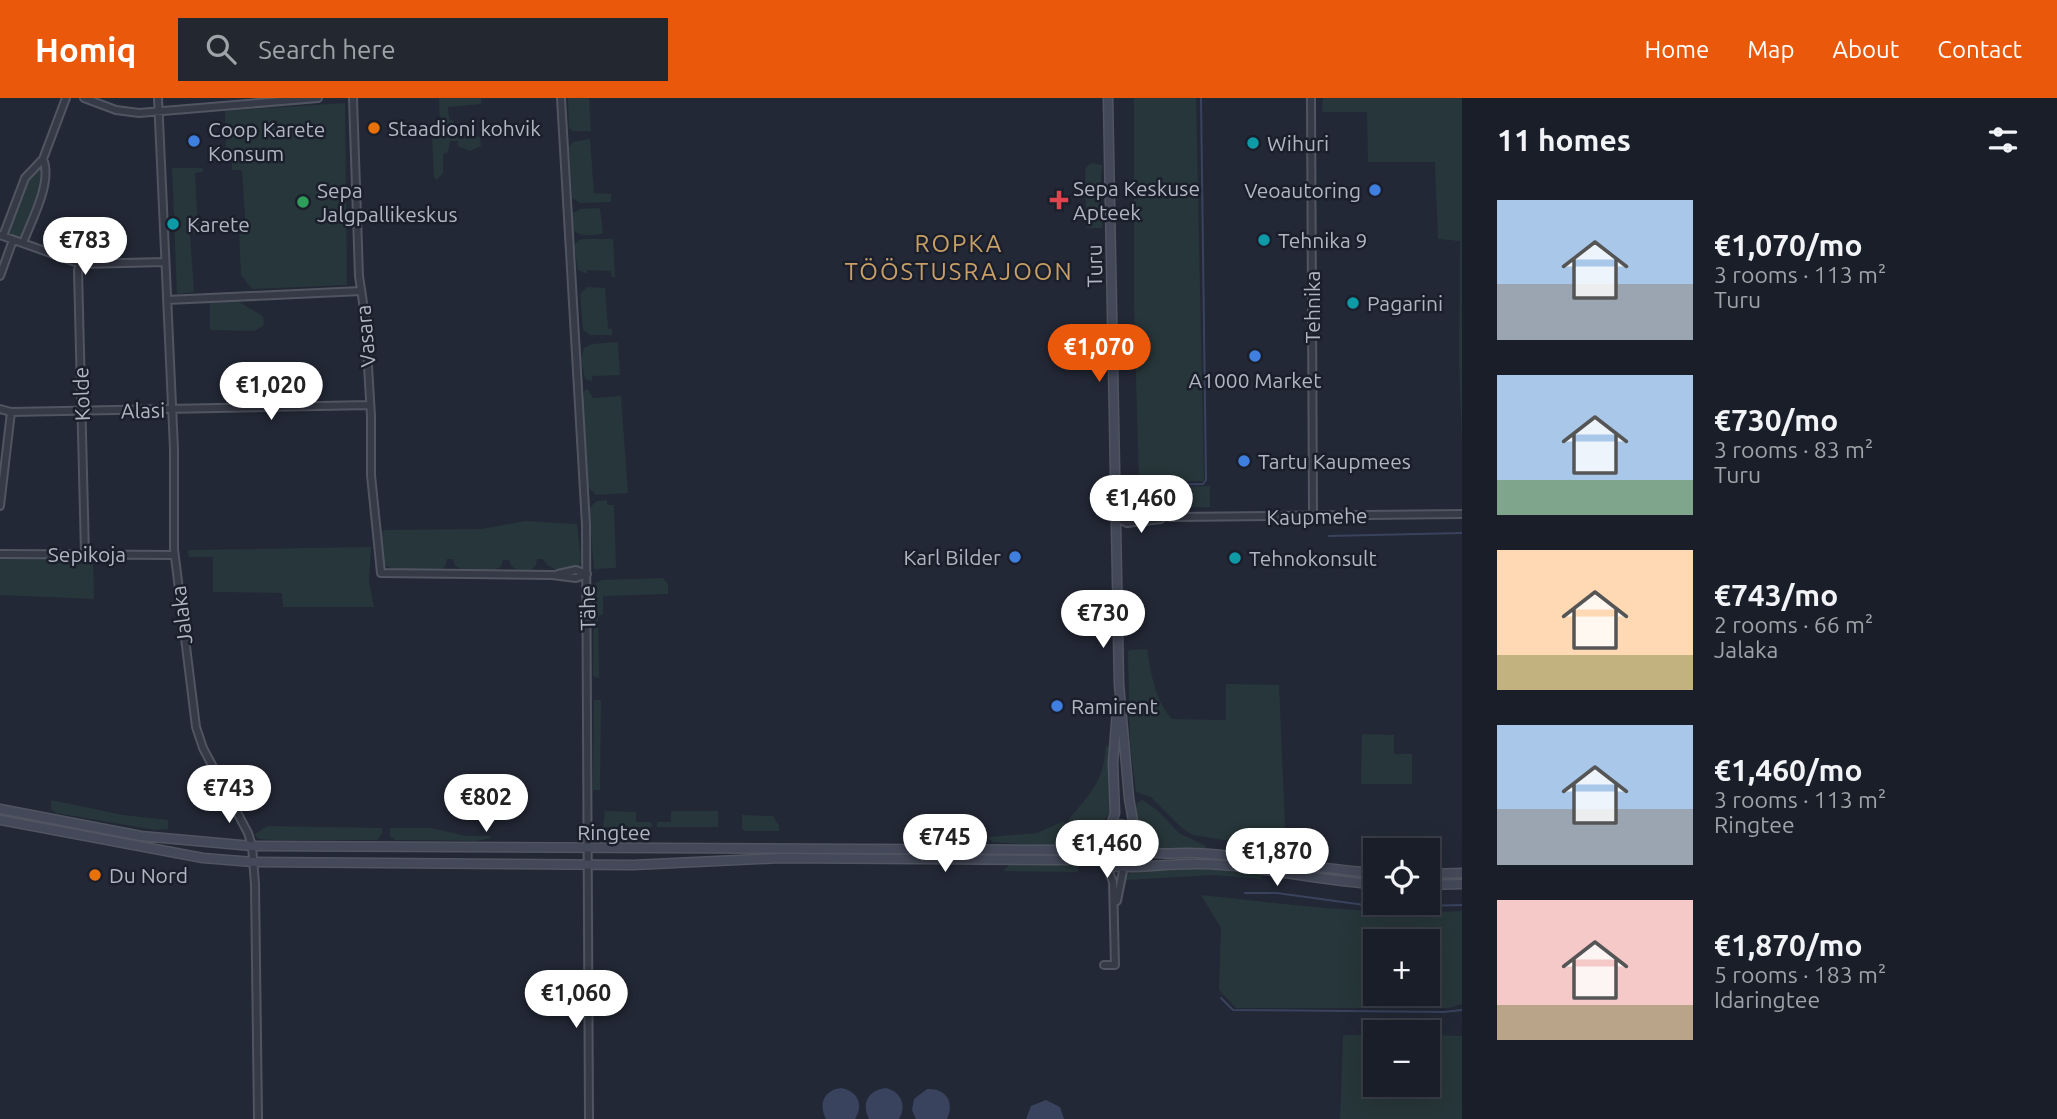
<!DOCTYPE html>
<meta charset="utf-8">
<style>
:root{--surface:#1a1e28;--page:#232730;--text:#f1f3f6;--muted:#9fa2a8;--line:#383c45;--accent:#ea580c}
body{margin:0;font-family:Ubuntu,sans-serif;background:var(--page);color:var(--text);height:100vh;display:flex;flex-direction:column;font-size:26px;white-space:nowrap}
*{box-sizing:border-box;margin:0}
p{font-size:23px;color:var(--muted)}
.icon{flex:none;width:38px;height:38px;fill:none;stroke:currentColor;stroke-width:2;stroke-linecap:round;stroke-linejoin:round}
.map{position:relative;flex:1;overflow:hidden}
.details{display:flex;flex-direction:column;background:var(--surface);width:595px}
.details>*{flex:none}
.controls{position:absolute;left:1363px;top:740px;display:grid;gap:14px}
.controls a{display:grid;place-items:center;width:77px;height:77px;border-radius:0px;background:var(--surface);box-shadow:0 7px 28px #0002,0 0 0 2px var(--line);font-size:35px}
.price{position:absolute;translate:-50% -60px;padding:0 16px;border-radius:24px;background:#fff;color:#222;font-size:23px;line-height:46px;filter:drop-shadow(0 2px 4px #0008)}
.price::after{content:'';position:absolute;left:50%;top:42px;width:21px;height:16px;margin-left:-10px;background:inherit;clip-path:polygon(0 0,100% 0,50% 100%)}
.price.active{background:var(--accent);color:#fff}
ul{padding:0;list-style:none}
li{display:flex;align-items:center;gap:21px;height:175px;padding:0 35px}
li span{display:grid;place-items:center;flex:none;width:196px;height:140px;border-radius:0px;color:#555}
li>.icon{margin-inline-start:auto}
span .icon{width:84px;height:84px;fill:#fffc;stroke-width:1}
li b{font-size:30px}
h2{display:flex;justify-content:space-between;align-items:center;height:84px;padding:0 35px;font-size:30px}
header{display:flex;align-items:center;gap:42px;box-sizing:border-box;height:98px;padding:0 35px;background:var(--accent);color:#fff}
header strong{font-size:33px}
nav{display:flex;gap:38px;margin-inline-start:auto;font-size:24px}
.search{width:490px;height:63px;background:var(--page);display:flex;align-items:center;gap:18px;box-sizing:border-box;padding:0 24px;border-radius:0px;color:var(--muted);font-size:26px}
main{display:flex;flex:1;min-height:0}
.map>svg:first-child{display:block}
.green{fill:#27363a;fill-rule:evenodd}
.water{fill:#39435e}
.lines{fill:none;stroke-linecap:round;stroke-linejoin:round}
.stream{stroke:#39435e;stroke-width:2}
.minor-casing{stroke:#505561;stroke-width:10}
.secondary-casing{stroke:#505561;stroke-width:11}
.minor{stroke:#363a46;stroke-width:6}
.secondary{stroke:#444959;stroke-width:8}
.food-dot{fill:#e8710a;stroke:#1b1f2b;stroke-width:2.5}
.shop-dot{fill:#3f7fe0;stroke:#1b1f2b;stroke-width:2.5}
.culture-dot{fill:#0f9aa8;stroke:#1b1f2b;stroke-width:2.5}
.health-dot{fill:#e0444e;stroke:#1b1f2b;stroke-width:2.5}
.leisure-dot{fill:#2e9e5b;stroke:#1b1f2b;stroke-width:2.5}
.labels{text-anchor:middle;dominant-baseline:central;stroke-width:5;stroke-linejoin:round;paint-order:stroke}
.poi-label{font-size:21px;fill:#b0b5c3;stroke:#1b1f2b;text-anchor:start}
.street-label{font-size:21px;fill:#b0b5c3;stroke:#1b1f2b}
.quarter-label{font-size:24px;letter-spacing:2px;fill:#c89f66;stroke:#1b1f2b}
</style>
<header>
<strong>Homiq</strong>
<div class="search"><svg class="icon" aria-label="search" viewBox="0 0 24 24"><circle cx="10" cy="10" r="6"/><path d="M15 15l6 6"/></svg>Search here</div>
<nav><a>Home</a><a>Map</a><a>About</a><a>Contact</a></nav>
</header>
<main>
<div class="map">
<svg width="1462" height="1021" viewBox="0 0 1462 1021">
<rect width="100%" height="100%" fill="#232836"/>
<path class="green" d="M439,0H481V6L448,9L449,21L454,23L455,34L480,39L481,48L470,53L458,48V43H450L448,54L443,56V75L437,82L434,79L432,38L440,33Z
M568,0H589L591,33H573L569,30Z
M1134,0H1196L1204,383L1139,385L1134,206Z
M1323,0H1462V348L1459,262L1460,143L1438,141L1435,64H1368L1367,14H1322Z
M345,5L347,187L252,191L241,177L239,131H246L242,72H232V60H226L225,13Z
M590,41L594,95L611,96V104L580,105L572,100L569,49L573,44Z
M1091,65L1102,67L1099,109L1103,113L1102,130H1087L1086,127L1085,70Z
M42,67L45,71L42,84L21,139L7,135C15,114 22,78 42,67Z
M172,70H202L203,74L195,75L198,135L190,136L194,194L177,196Z
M600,110L603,135C594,138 580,139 573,132V115L580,111Z
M583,141H613L615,179H612L611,173L587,172V176L578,172L574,147L579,142Z
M587,189L605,190L608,231H612V237H590L583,232L580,196Z
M239,204L263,218L264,227L255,233L210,232V205Z
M618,244L620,277L592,278V283L585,281L581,261L584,250L592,246Z
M588,291L593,300L621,298L628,395L596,397L588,389L583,298L585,292Z
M1210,388V409L1146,410L1138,408V390Z
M607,402V407H614L616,470L594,471L589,410L597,403Z
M525,423L577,426L581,462L579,469C564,473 551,475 543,461H537L536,467L531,472C520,473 512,473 509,462H503L501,469C489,475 466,475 455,468L453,461H447L445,469L438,472C425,472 389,476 383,464C379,455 380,444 380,435L385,432L482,431Z
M371,449L369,484L374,509H283L282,495L213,494V459H189L188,452Z
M0,459L93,460L94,501L0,497Z
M663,480L668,486V496L603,498V516L598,518L599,580L593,578L594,486L602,482Z
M1147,551C1151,575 1155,603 1172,621L1226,622V586L1279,587L1286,752L1193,737L1182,730L1151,699L1136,694L1130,646L1128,554L1130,552Z
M594,602H601L600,692H593Z
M1362,636L1394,637V656H1412V686H1361Z
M1106,646L1109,650L1112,706C1108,724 1092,737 1076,744L1069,721C1091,695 1104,683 1106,646Z
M51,702L123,717L168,722V731L155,732L56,715L51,711Z
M1143,702L1158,713L1179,735L1206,748V752L1151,750C1139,741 1137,724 1134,710L1138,704Z
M605,713L636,714V724H651L652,729H603Z
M674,713H718V729H657V724H671V714Z
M742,717L773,718L779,728V733H745L742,731Z
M1064,723L1072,746L1051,748L993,744L989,741L988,739L1037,735Z
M267,728L382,730V736L377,742H273L260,741L254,737Z
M390,730H431L466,738H490L491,740L476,743L395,742L390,738Z
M1101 747a16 16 0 1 1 32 0a16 16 0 1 1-32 0Z
M1077,764L1079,773L1077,774L1003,773L1009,767L1062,766Z
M1180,770L1219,772L1262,777L1261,781L1213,777L1125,782L1126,778L1132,774Z
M1201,797C1288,806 1374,818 1462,813V906L1449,910H1236L1219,892L1221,830ZM1376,844H1428V896H1376Z
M1343,937H1375L1376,987H1428V937L1462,938V1021H1340Z"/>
<path class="water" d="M841,990C858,993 864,1007 855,1021H826C818,1006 824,992 841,990Z
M886,990C901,994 907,1007 899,1021H869C861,1006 868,992 886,990Z
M927,991C946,990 955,1004 947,1021H916L912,1012L914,1001Z
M1046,1002L1060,1009L1064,1021H1026L1031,1008Z"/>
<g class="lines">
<path class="stream" d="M1131,388L1203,386L1206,382L1201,0
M1329,438L1462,435
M1245,795H1277L1379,809L1462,807
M1221,900L1233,912L1444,914L1462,912"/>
<g class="minor-casing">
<path id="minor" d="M84,0L116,12L139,15L318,0
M158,0L174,351V451L196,629L203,650L248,735L252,748L255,786L258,1021
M353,0L359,178L365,218L371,318V377L381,475L552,477L576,480L587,476
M561,0L586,427L589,1021
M1311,0L1313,417
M0,137L81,166L165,164
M3,138L25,80L43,61L66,0
M23,145C31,123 53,84 43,61
M0,178L13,142
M167,202L361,193
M0,311L11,314L370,307
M0,408L11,314
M1116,419L1126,415L1173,419L1462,416
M1116,419L1127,425L1161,421
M0,456L174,457
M85,456L78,172L92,138
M558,476L576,472L587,476
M1117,803L1124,768
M1104,867H1115L1113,784L1106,766"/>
</g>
<g class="secondary-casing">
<path id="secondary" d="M1108,0L1119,586L1129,700L1135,735
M0,711L141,738L252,748L1061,752L1089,743L1106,728L1115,726L1124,727L1132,731L1139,743L1135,761L1124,768
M0,722L203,760L253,764L633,767L781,760L1066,762L1090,757L1101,762
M1111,727L1115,715L1113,665L1117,612
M1099,737C1093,749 1097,763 1110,768C1115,770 1120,768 1126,769C1150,769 1175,765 1200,766C1259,767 1317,783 1376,786
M1139,748C1154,760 1174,754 1192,755C1253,757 1314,771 1376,775
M1428,776L1462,775
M1428,787L1462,786"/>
</g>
<use href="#minor" class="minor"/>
<use href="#secondary" class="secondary"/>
</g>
<g class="food-dot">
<circle cx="374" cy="30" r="7"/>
<circle cx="95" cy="777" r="7"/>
</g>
<g class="shop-dot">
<circle cx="194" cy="43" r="7"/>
<circle cx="1375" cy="92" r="7"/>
<circle cx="1255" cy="258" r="7"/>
<circle cx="1244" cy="363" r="7"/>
<circle cx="1015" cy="459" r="7"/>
<circle cx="1057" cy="608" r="7"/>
</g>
<g class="culture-dot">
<circle cx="1253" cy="45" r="7"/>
<circle cx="173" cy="126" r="7"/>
<circle cx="1264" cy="142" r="7"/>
<circle cx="1353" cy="205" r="7"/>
<circle cx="1235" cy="460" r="7"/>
</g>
<path class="health-dot" d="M1055.5 91.5h7v7h7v7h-7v7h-7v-7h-7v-7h7z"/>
<circle class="leisure-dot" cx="303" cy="104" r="7"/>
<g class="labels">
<g class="poi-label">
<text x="388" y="30">Staadioni kohvik</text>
<text x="208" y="31">Coop Karete<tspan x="208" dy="24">Konsum</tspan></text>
<text x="1267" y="45">Wihuri</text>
<text x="1073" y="90">Sepa Keskuse<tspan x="1073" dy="24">Apteek</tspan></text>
<text x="317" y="92">Sepa<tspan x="317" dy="24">Jalgpallikeskus</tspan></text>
<text x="1361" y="92" text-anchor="end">Veoautoring</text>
<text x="187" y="126">Karete</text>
<text x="1278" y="142">Tehnika 9</text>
<text x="1367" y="205">Pagarini</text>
<text x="1255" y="282" text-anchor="middle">A1000 Market</text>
<text x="1258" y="363">Tartu Kaupmees</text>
<text x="1001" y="459" text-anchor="end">Karl Bilder</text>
<text x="1249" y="460">Tehnokonsult</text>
<text x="1071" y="608">Ramirent</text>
<text x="109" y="777">Du Nord</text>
</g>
<g class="street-label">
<text transform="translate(1094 168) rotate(-91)">Turu</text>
<text transform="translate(1312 209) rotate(-90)">Tehnika</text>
<text transform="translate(365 238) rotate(-95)">Vasara</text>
<text transform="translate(81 296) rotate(-92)">Kolde</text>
<text transform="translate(143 312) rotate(-1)">Alasi</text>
<text transform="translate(1317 418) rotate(-1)">Kaupmehe</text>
<text x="87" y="456">Sepikoja</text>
<text transform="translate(587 510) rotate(-91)">Tähe</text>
<text transform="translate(181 517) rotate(-97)">Jalaka</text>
<text x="614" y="734">Ringtee</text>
</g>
<g class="quarter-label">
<text x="959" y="145">ROPKA<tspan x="959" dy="28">TÖÖSTUSRAJOON</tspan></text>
</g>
</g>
</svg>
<div class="controls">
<a><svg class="icon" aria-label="locate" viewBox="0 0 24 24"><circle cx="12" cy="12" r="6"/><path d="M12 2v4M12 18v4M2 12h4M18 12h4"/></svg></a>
<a>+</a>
<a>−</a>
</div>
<b class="price" style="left:85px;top:179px">€783</b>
<b class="price active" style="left:1099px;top:286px">€1,070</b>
<b class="price" style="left:271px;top:324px">€1,020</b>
<b class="price" style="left:1141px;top:437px">€1,460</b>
<b class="price" style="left:1103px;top:552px">€730</b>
<b class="price" style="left:229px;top:727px">€743</b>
<b class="price" style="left:486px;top:736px">€802</b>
<b class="price" style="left:945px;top:776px">€745</b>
<b class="price" style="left:1107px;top:782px">€1,460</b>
<b class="price" style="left:1277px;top:790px">€1,870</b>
<b class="price" style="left:576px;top:932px">€1,060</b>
</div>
<section class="details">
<h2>11 homes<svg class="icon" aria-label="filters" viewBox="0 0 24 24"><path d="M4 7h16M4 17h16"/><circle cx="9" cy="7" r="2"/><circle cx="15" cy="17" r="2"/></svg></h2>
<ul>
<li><span style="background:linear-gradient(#a9c7e8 60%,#9aa5b1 0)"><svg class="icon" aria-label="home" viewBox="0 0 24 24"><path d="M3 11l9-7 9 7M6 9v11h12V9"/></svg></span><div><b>€1,070/mo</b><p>3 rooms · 113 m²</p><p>Turu</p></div></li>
<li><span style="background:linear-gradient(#a9c7e8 75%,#7fa58c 0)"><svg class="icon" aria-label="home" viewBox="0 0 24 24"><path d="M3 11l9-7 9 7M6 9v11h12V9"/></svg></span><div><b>€730/mo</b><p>3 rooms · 83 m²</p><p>Turu</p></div></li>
<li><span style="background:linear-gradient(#ffd9b3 75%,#c2b280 0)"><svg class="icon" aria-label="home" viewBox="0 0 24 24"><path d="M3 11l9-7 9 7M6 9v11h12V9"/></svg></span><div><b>€743/mo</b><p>2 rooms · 66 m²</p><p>Jalaka</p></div></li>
<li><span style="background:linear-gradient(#a9c7e8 60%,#9aa5b1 0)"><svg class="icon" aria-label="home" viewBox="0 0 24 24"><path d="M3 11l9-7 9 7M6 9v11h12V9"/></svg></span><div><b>€1,460/mo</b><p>3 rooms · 113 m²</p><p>Ringtee</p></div></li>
<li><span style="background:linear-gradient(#f6c9c9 75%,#b9a48a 0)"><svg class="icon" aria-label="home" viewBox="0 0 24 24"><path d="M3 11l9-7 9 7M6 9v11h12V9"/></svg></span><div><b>€1,870/mo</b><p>5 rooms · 183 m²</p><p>Idaringtee</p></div></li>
</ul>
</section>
</main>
